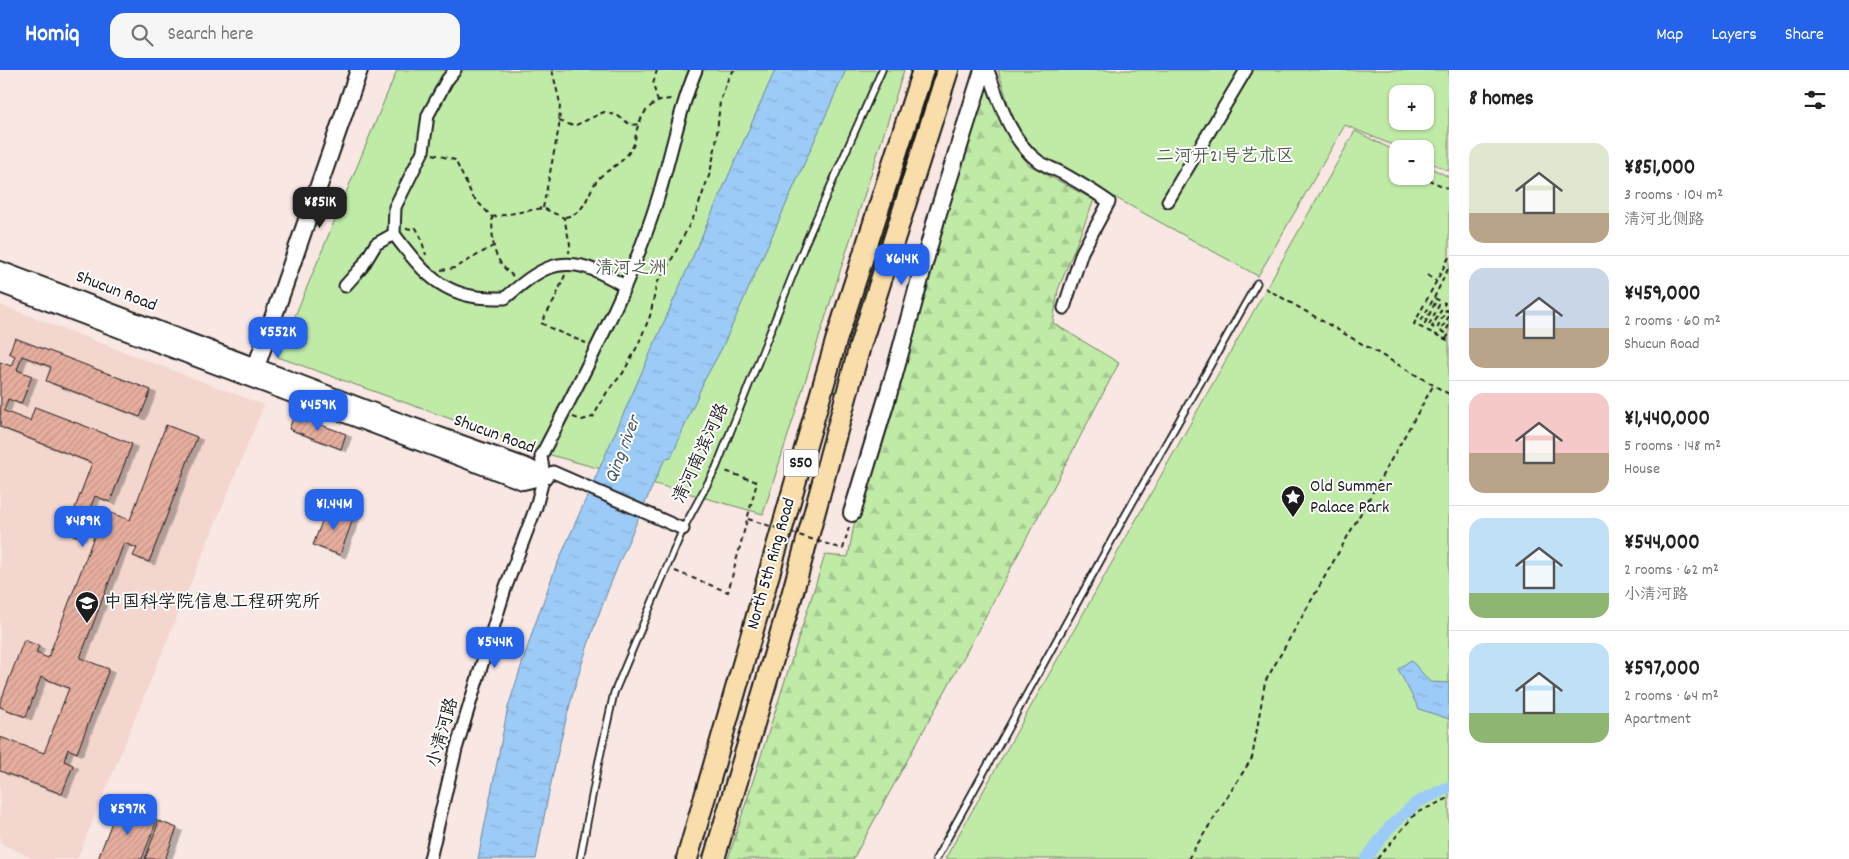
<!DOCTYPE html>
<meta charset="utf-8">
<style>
:root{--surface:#fff;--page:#f6f6f6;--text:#222;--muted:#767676;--line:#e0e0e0;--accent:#2563eb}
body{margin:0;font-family:Dekko,"LXGW WenKai TC",sans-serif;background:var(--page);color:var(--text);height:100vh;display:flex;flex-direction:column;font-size:19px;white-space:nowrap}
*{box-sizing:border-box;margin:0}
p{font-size:16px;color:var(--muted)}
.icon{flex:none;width:28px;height:28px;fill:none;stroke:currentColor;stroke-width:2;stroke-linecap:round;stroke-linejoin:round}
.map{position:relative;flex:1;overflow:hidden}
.panel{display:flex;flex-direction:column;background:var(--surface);width:400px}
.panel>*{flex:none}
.controls{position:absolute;left:1389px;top:15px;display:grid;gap:10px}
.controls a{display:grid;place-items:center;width:45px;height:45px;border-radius:10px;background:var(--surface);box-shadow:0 1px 4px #0004;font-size:25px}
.price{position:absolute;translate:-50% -42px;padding:0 11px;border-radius:10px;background:var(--accent);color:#fff;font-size:16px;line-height:32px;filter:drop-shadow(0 1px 2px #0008)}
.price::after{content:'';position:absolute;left:50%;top:30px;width:15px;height:11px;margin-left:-8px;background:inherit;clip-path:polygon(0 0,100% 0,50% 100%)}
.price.current{background:#222;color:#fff}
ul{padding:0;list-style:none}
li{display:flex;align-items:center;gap:15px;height:125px;padding:0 20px}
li+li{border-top:1px solid var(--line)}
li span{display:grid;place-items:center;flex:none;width:140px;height:100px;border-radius:15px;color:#555}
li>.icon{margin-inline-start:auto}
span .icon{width:60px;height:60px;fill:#fffc;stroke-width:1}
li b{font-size:21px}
h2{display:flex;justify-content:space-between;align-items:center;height:60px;padding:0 20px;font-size:21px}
header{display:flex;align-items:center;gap:30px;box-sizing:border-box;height:70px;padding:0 25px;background:var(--accent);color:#fff}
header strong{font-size:24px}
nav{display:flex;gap:28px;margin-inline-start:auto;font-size:18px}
.search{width:350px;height:45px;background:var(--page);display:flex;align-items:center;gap:12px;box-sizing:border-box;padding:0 18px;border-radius:15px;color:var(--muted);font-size:19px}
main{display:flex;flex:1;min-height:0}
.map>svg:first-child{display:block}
.built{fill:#f3d6ce}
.forest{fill:url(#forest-firs);stroke:#6e8462}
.park{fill:#c0eba7;stroke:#6e8462;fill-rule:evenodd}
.water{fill:url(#water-ripples);stroke:#69859f}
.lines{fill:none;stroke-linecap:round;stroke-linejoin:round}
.canal{stroke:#9ccbf7;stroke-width:12}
.building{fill:url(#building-hatch);stroke:#1c1c1c;filter:url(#shadow)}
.lane-casing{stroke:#1c1c1c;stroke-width:9}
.street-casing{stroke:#1c1c1c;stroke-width:15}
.secondary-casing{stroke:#1c1c1c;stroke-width:20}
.highway-casing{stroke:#1c1c1c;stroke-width:24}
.path{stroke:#1c1c1c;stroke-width:2;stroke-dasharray:5 4;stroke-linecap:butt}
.lane{stroke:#fff;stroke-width:5.5}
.street{stroke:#fff;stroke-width:11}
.secondary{stroke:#fff;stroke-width:16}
.highway{stroke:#f9deab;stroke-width:20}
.path-bridge{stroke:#1c1c1c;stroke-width:2;stroke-dasharray:5 4;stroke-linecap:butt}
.labels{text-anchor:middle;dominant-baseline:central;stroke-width:4;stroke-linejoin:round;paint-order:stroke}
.shield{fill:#fff;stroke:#606060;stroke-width:1}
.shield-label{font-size:16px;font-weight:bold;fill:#1c1c1c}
.park-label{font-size:18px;fill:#4d5a46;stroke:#fff}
.street-label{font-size:18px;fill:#1c1c1c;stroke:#fff}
.poi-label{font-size:18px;fill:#1c1c1c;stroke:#fff;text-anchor:start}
.water-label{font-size:19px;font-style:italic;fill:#495969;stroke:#fff}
</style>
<header>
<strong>Homiq</strong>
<div class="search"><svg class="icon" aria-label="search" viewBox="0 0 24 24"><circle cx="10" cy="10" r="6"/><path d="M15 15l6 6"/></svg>Search here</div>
<nav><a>Map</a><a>Layers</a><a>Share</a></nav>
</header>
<main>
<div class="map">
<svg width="1449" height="789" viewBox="0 0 1449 789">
<defs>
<pattern id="forest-firs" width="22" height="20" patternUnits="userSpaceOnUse" patternTransform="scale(1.25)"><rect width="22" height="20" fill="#c0eba7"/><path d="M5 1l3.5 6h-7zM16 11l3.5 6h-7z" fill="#a4c98f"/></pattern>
<pattern id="water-ripples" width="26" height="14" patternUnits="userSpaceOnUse" patternTransform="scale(1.25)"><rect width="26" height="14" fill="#9ccbf7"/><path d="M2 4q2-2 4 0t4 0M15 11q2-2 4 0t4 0" fill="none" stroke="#86aed3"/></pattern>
<pattern id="building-hatch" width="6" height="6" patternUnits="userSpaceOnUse" patternTransform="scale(1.25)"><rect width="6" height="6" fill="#e6ae9e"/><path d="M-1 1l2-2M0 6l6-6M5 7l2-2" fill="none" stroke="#c59588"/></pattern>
<filter id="shadow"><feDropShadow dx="5.5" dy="3" stdDeviation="0" flood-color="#0004"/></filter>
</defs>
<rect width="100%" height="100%" fill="#f8e7e2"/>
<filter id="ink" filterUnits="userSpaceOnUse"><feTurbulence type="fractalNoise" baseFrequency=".02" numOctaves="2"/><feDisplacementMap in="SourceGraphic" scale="10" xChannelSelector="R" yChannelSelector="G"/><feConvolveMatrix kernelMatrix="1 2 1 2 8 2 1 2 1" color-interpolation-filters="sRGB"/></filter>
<g filter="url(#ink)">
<path class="built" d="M0,235L264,335L77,789H34L0,773Z"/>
<path class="forest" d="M986,14L1014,76L1029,95L1094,130L1058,220L1053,253L1119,293L966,583L853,789H728L825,485L848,487L854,455L943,144Z"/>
<path class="park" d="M397,0H904L763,444L554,386L278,287Z
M998,0H1449V101L1425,90V79H1402L1345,55L1258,206L1036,84L1014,53ZM1398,24H1425V51H1398Z
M1355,61L1397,82L1398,106H1425V95L1449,107V789H945Z"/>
<path class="water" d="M775,0H846L722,278L704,311L671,388L666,389L662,395C638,449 613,504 593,560C567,634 550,712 536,789H478L508,637L533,560L555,499Z
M1411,590L1430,612L1449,613V649L1419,639L1398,599Z"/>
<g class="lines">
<path class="canal" d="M1366,789L1388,759L1416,733L1449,717"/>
</g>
<path class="building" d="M15,268L151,320L140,347L46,311L51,297L22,286L17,300L32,306L21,334L8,329L4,341L30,351L35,337L132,374L110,432L95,426L85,451L96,456L102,440L130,450L166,355L197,367L149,492L133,486L137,478L124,473L80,588L109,599L77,683L68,679L64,691L73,695L62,724L0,701V667L44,683L69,618L41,607L26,647L0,637V633L24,570L39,576L36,583L48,588L95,464L83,459L80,467L66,462L92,393L0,357L1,327L0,326V292L11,296L15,286L9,283Z
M294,345L346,364L341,379L289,359Z
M328,436L354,446L340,485L313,475Z
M118,736L157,750L142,789H98Z
M159,751L177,758L165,789H145Z"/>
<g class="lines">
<g class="lane-casing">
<path id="lane" d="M580,789L598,695L614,623L683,459L716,398L805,174L882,0
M936,789L1126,444L1257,213"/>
</g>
<g class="street-casing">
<path id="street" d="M988,0C999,31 1010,70 1038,91C1045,96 1054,99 1062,103C1078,112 1094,121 1109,132L1082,182L1064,238
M1168,131L1246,0
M394,164L395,137L423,81L428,45L447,10L455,0
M345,216L362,197L376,174L394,164C416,194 437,222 477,227C486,228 496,228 505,228C534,204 555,184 594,200C605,205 616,210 625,217
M544,406L553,402L683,459
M430,789L456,679L505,519L536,437L544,406L541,386C584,303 629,220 657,131C671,87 678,43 696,0"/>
</g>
<g class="secondary-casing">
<path id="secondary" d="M0,200L395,350L526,397L544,406
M0,214L523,411L544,406
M254,308L256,297L359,0
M852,443L894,305L937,146L983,0"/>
</g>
<g class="highway-casing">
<path id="highway" d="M687,789L836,271L923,0
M714,789L792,525L860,276L948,0"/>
</g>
<path class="path" d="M657,0L653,14L658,32
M559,51L574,56L604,42L618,46L631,55L639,54
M433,84L455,90L473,127L492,147C493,174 491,188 513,206
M1420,106L1449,119
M543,138L559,57L560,33L552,0
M492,147L543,138L564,148L570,174L569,183
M565,147C589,143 586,120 601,106C613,96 622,94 632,78C636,72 635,63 638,56C644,39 654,29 674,29
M406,159L416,158L420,165L426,185
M1449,187L1414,254L1449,271
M441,200L455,198L493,176
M565,205L554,231L541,253L554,260L586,273
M1427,205L1436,211
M1265,218L1449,324
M1434,228L1448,199
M1449,246L1440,261L1445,263L1449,255
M1429,255L1439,235L1435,233L1425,253L1421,251L1434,228L1445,233L1432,257L1437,259L1446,240L1449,241
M1446,269L1449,264
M573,347L582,350L593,347L607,322L623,303L638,275L650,246L657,213L673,187L696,142L710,103L716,74L720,31L728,9L734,0
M843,479L849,457
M675,501L728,522L757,412L725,401
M1188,789L1252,688L1265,612L1433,316
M1377,789L1416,743L1449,728"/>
<use href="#lane" class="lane"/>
<use href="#street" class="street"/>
<use href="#secondary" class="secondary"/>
<use href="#highway" class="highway"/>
<path class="path-bridge" d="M748,449L843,479"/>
</g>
</g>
<defs>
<g id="sight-pin" transform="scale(1.25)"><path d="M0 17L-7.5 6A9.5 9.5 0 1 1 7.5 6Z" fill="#1c1c1c" stroke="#fff"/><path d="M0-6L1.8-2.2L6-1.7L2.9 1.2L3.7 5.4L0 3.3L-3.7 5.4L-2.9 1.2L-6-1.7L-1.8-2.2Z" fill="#fff"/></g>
<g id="university-pin" transform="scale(1.25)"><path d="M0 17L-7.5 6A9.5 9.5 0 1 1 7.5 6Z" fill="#1c1c1c" stroke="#fff"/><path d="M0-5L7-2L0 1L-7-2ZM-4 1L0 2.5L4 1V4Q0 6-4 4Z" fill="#fff"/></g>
</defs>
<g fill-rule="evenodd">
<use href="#sight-pin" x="1293" y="427"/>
<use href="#university-pin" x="87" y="533"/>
</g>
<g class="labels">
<rect class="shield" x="783.5" y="379.5" width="35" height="27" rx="4"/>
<g class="shield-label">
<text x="801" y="393">S50</text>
</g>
<g class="park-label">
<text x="1225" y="87">二河开21号艺术区</text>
<text x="631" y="199">清河之洲</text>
</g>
<g class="street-label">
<text transform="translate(116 222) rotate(21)">Shucun Road</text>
<text transform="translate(494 365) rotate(20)">Shucun Road</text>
<text transform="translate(702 384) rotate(-65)">清河南滨河路</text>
<text transform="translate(772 494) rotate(-74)">North 5th Ring Road</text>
<text transform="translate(444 663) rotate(-74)">小清河路</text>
</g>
<g class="poi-label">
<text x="1310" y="417">Old Summer<tspan x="1310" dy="21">Palace Park</tspan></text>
<text x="104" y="533">中国科学院信息工程研究所</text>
</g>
<g class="water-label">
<text transform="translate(624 380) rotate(-69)">Qing river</text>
</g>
</g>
</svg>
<div class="controls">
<a>+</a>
<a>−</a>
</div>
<b class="price current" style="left:320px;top:159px">¥851K</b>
<b class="price" style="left:902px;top:216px">¥614K</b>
<b class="price" style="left:278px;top:289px">¥552K</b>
<b class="price" style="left:318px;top:362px">¥459K</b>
<b class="price" style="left:334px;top:461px">¥1.44M</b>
<b class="price" style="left:83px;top:478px">¥489K</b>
<b class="price" style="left:495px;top:599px">¥544K</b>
<b class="price" style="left:128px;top:766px">¥597K</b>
</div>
<section class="panel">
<h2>8 homes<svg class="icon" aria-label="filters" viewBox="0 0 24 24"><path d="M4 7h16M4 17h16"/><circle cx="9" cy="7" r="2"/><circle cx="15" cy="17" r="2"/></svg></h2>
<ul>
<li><span style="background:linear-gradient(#dfe7d0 70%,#b9a48a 0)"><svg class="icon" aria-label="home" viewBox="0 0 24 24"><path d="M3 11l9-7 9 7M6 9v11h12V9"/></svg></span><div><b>¥851,000</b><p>3 rooms · 104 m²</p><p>清河北侧路</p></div></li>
<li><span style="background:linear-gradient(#c9d6e8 60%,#b9a48a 0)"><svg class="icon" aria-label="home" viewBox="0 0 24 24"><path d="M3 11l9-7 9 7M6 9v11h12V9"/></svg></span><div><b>¥459,000</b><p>2 rooms · 60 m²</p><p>Shucun Road</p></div></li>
<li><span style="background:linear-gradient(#f6c9c9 60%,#b9a48a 0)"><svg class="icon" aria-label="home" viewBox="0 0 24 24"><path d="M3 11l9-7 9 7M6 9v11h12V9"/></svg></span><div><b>¥1,440,000</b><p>5 rooms · 148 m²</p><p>House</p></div></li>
<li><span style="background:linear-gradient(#bfe0f5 75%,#8fb573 0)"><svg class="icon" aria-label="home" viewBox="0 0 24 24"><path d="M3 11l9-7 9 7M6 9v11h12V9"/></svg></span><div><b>¥544,000</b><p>2 rooms · 62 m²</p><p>小清河路</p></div></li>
<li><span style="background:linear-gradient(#bfe0f5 70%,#8fb573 0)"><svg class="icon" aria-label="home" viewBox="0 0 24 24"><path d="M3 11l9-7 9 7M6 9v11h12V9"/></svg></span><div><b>¥597,000</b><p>2 rooms · 64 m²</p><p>Apartment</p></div></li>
</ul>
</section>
</main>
